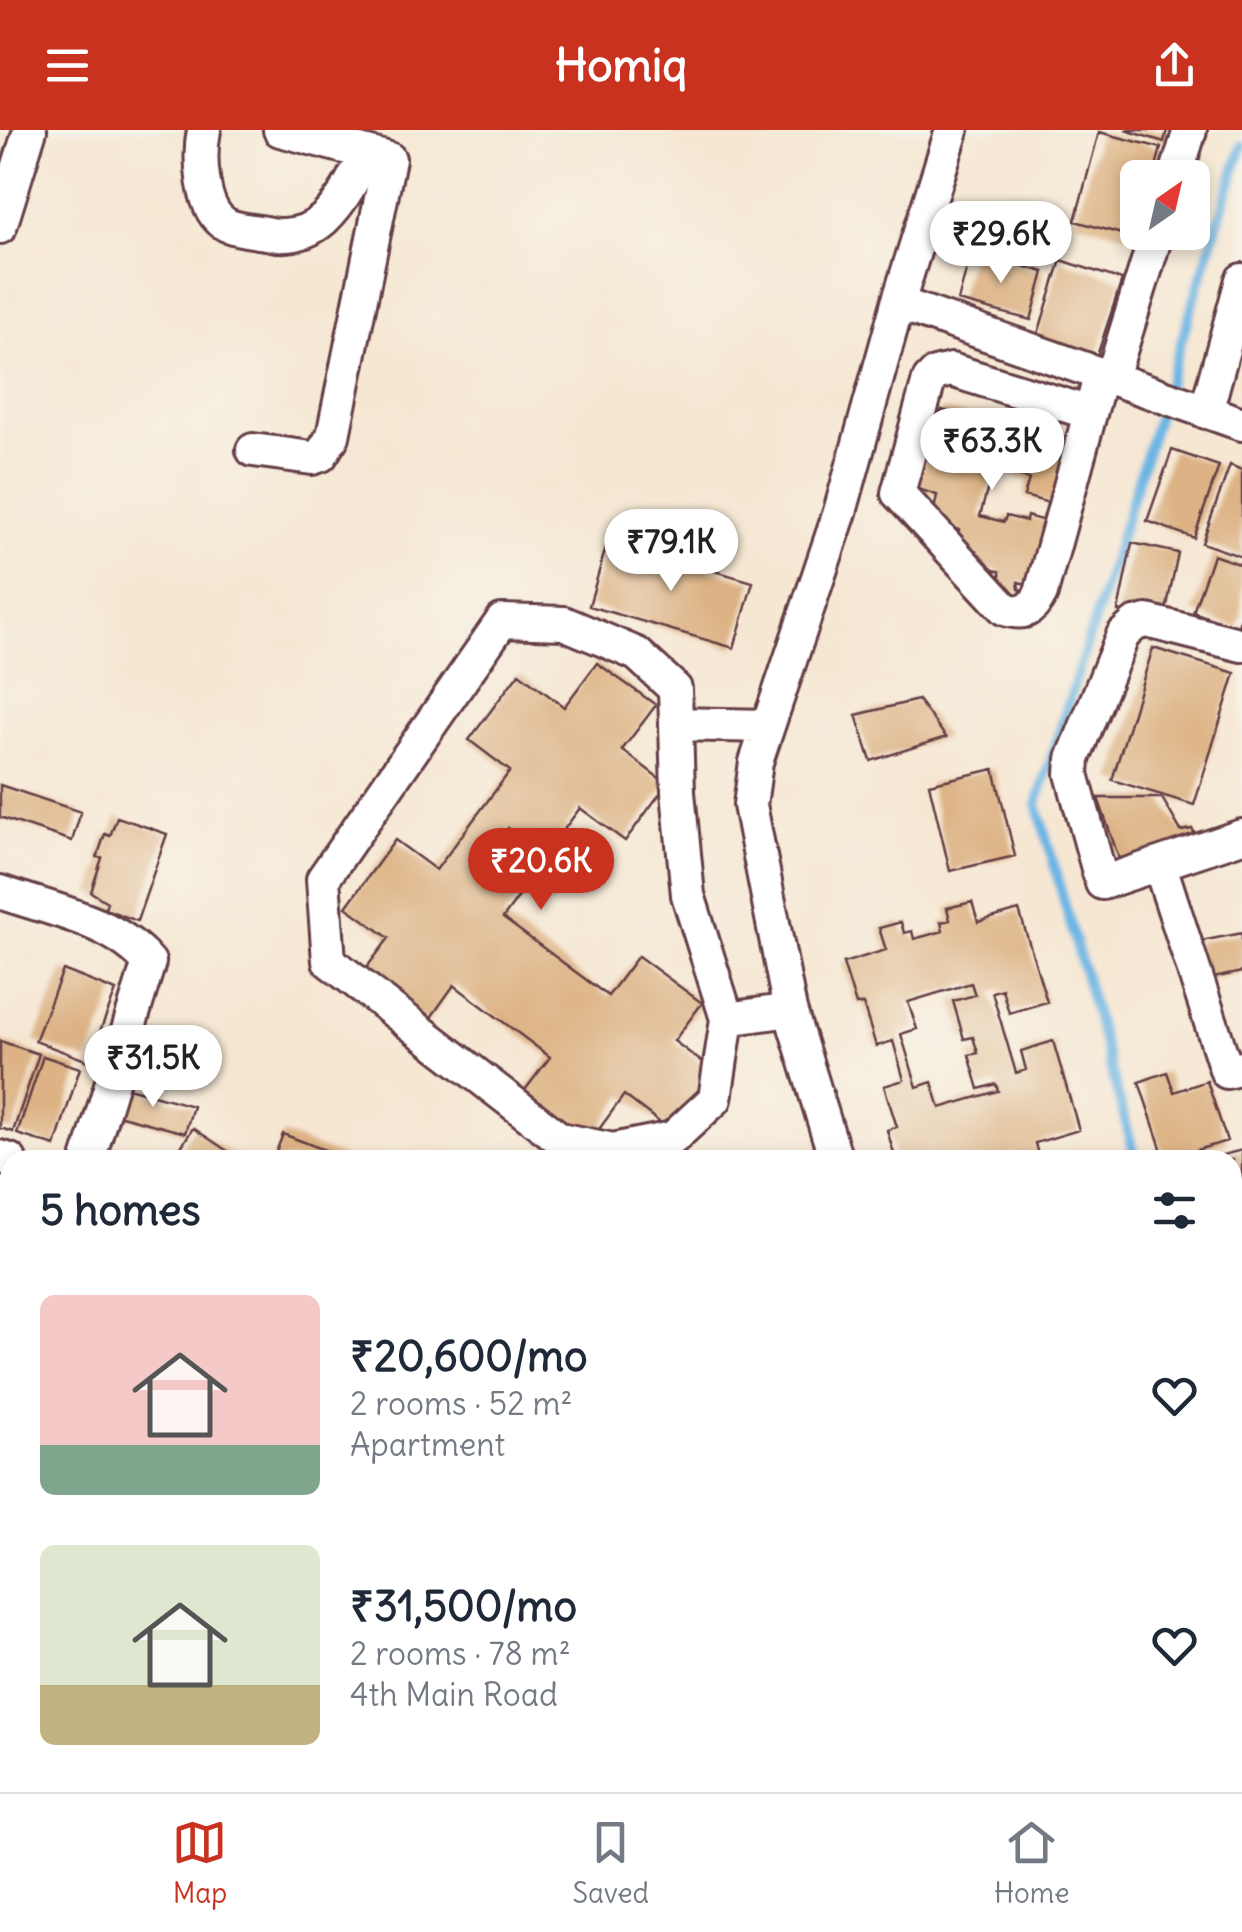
<!DOCTYPE html>
<meta charset="utf-8">
<style>
:root{--surface:#fff;--page:#f6f6f7;--text:#1f2937;--muted:#747a83;--line:#e0e1e3;--accent:#c8321e}
body{margin:0;font-family:Delius,sans-serif;background:var(--page);color:var(--text);height:100vh;display:flex;flex-direction:column;font-size:38px;white-space:nowrap}
*{box-sizing:border-box;margin:0}
p{font-size:32px;color:var(--muted)}
.icon{flex:none;width:55px;height:55px;fill:none;stroke:currentColor;stroke-width:2;stroke-linecap:round;stroke-linejoin:round}
.map{position:relative;flex:1;overflow:hidden}
.sheet{position:absolute;left:0px;top:1020px;width:1242px;height:642px;display:flex;flex-direction:column;background:var(--surface);border-radius:30px 30px 0 0;box-shadow:0 5px 15px #0003}
.sheet>*{flex:none}
.needle{width:65px;rotate:34deg}
.controls{position:absolute;left:1120px;top:30px;display:grid;gap:20px}
.controls a{display:grid;place-items:center;width:90px;height:90px;border-radius:15px;background:var(--surface);box-shadow:0 5px 15px #0003;font-size:50px}
.price{position:absolute;translate:-50% -85px;padding:0 22px;border-radius:35px;background:#fff;color:#222;font-size:32px;line-height:65px;filter:drop-shadow(0 2px 5px #0008)}
.price::after{content:'';position:absolute;left:50%;top:60px;width:30px;height:22px;margin-left:-15px;background:inherit;clip-path:polygon(0 0,100% 0,50% 100%)}
.price.on{background:var(--accent);color:#fff}
ul{padding:0;list-style:none}
li{display:flex;align-items:center;gap:30px;height:250px;padding:0 40px}
li span{display:grid;place-items:center;flex:none;width:280px;height:200px;border-radius:15px;color:#555}
li>.icon{margin-inline-start:auto}
span .icon{width:120px;height:120px;fill:#fffc;stroke-width:1}
li b{font-size:42px}
h2{display:flex;justify-content:space-between;align-items:center;height:120px;padding:0 40px;font-size:42px}
header{display:flex;justify-content:space-between;align-items:center;height:130px;padding:0 40px;background:var(--accent);color:#fff;font-size:45px;font-weight:800}
.tab-bar{display:flex;justify-content:space-around;align-items:center;height:140px;border-top:2px solid var(--line);background:var(--surface);font-size:28px;color:var(--muted)}
.tab-bar a{display:grid;justify-items:center;gap:5px}
.tab-bar .on{color:var(--accent)}
.map>svg:first-child{display:block}
.lines{fill:none;stroke-linecap:round;stroke-linejoin:round}
.stream{stroke:#6cb6e4;stroke-width:10}
.building{fill:#ddb385;fill-rule:evenodd}
.minor-casing{stroke:#643d44;stroke-width:38}
.minor{stroke:#fff;stroke-width:32}
</style>
<header><svg class="icon" aria-label="menu" viewBox="0 0 24 24"><path d="M4 6h16M4 12h16M4 18h16"/></svg>Homiq<svg class="icon" aria-label="share" viewBox="0 0 24 24"><path d="M12 15V3M7 8l5-5 5 5M5 13v7h14v-7"/></svg></header>
<div class="map">
<svg width="1242" height="1662" viewBox="0 0 1242 1662">
<rect width="100%" height="100%" fill="#f7f3e8"/>
<filter id="ink" filterUnits="userSpaceOnUse"><feTurbulence type="fractalNoise" baseFrequency=".01" numOctaves="2"/><feDisplacementMap in="SourceGraphic" scale="20" xChannelSelector="R" yChannelSelector="G"/><feConvolveMatrix kernelMatrix="1 2 1 2 8 2 1 2 1" color-interpolation-filters="sRGB"/></filter>
<filter id="wash" filterUnits="userSpaceOnUse"><feTurbulence type="fractalNoise" baseFrequency=".0048" numOctaves="4" result="noise"/><feDisplacementMap in="SourceGraphic" scale="40" xChannelSelector="R" yChannelSelector="G"/><feGaussianBlur stdDeviation="2.25" result="paint"/><feColorMatrix in="noise" values="0 0 0 0 0 0 0 0 0 0 0 0 0 0 0 0 0 1.4 0 .05"/><feComposite in="paint" operator="in"/></filter>
<g filter="url(#wash)">
<rect width="100%" height="100%" fill="#f6e7d3"/>
<g class="lines">
<path class="stream" d="M1136,1030L1037,674L1242,16
M1232,1375L1242,1410"/>
</g>
<g id="blocks">
<path class="building" d="M1125,0H1167L1164,12Z
M1099,2L1161,18L1153,48H1138L1136,108L1075,91Z
M971,122L1044,142L1031,190L958,171Z
M1061,130L1122,150L1097,226L1037,207Z
M942,280L1051,306L1046,325L1073,332L1056,375L1024,366L1029,349L993,339L980,386L1004,392L1006,386L1026,391L1027,386L1052,393L1035,456L1018,452L1019,459L1028,462L1026,467L1001,459L1000,441L972,437L957,417L959,400L932,392L937,365L915,358Z
M1172,320L1219,336L1194,408L1147,391Z
M1230,335L1242,340V427L1202,413Z
M608,410L753,452L734,518L589,476Z
M1132,413L1178,423L1164,490L1118,481Z
M1213,425L1242,435V485L1237,498L1193,482Z
M1153,518L1235,543L1194,675L1112,650Z
M597,533L656,575L622,620L667,654L625,711L580,678L544,726L508,698L493,718L533,747L503,788L608,866L638,826L702,873L674,911L715,942L671,1001L624,965L589,1013L522,964L550,927L454,855L427,893L361,845L389,808L346,777L395,710L436,740L510,641L469,610L519,543L564,577Z
M918,570L946,607L871,631L856,585Z
M994,639L1015,726L950,741L929,654Z
M0,655L81,682L72,711L0,687Z
M1098,668H1162L1181,701L1192,699L1202,714L1124,743Z
M117,687L167,704L137,791L105,779L107,772L91,762L102,728L97,727L105,704L110,706Z
M972,772L978,792L1019,780L1047,872L1009,883L1002,859L992,862L1016,943L1026,940L1021,921L1053,911L1079,1000L1035,1013L1038,1025L1021,1030H1015L1013,1024L993,1030H896L887,1000L897,997L884,956L904,950L893,911L876,916L863,874L856,875L843,833L886,820L879,798L901,792L904,803L912,801L914,809L943,801L941,792L950,790L947,778ZM971,853L975,865L953,871L964,909L973,907L978,923L969,925L979,959L996,954L998,961L940,978L932,952L917,957L901,904L917,899L908,872Z
M1242,803V842L1204,850L1196,812Z
M63,840L116,861L88,931L35,911Z
M0,911L39,924L13,1002L0,998Z
M43,926L80,938L55,1016L17,1004Z
M1167,942L1174,962L1207,951L1227,1011L1165,1030L1139,952Z
M121,956L193,976L185,1003L114,984Z
M193,998L241,1030H181L187,1021L181,1017Z
M283,1004L351,1030H273Z
M1242,1020V1074L1232,1076V1030L1207,1029Z
M0,1086L10,1088V1140L1,1174Z
M1242,1144V1202L1232,1205V1146Z
M1242,1205V1284L1235,1285L1232,1208Z
M31,1652H59L62,1662H35Z
M753,1652H802L805,1662H725Z
M807,1652H869V1653L841,1662H810Z
M1053,1652H1190L1192,1660L1153,1662L1151,1655L1141,1658L1142,1662H1104L1103,1657L1083,1662H1056Z"/>
</g>
</g>
<g filter="url(#ink)">
<use href="#blocks" fill-opacity="0" stroke="#643d44" stroke-width="2.5"/>
<g class="lines">
<g class="minor-casing">
<path id="minor" d="M204,0C199,25 200,81 227,95C238,100 254,101 266,103C287,108 307,104 324,89C344,70 355,46 366,23
M280,0L386,28
M1175,48L1190,0
M0,97L30,0
M898,173L1242,294
M1112,247L1157,102
M1206,282L1242,150
M1090,283L951,240L935,244L929,250L898,363L1005,479C1024,485 1032,481 1041,463L1096,262L1100,243
M253,320L312,328L321,325L333,306L389,29
M1242,515L1147,491L1135,494L1123,505L1073,629L1072,644L1102,753L1242,706
M676,594L768,596
M1160,736L1227,942L1242,938
M0,762C51,780 113,790 149,832L88,1030
M727,889L688,765L678,662L675,559L637,524L564,493L502,491L323,749L329,831L560,1009L613,1020L673,1008L715,969L727,889L790,880
M0,1027L10,1030
M836,1030L790,880L750,675L756,632L840,382L898,173L952,0
M1232,1299L1242,1297
M0,1632L10,1628
M198,1652L200,1662
M414,1652L423,1662
M708,1652L712,1662
M1015,1652L1017,1662"/>
</g>
<use href="#minor" class="minor"/>
</g>
</g>
</svg>
<div class="controls">
<a><svg class="needle" viewBox="-14 -14 28 28"><path d="M0-13l5 13h-10z" fill="#e53935"/><path d="M0 13l5-13h-10z" fill="#747a83"/></svg></a>
</div>
<b class="price" style="left:1001px;top:156px">₹29.6K</b>
<b class="price" style="left:992px;top:363px">₹63.3K</b>
<b class="price" style="left:671px;top:464px">₹79.1K</b>
<b class="price on" style="left:541px;top:783px">₹20.6K</b>
<b class="price" style="left:153px;top:980px">₹31.5K</b>
<section class="sheet">
<h2>5 homes<svg class="icon" aria-label="filters" viewBox="0 0 24 24"><path d="M4 7h16M4 17h16"/><circle cx="9" cy="7" r="2"/><circle cx="15" cy="17" r="2"/></svg></h2>
<ul>
<li><span style="background:linear-gradient(#f6c9c9 75%,#7fa58c 0)"><svg class="icon" aria-label="home" viewBox="0 0 24 24"><path d="M3 11l9-7 9 7M6 9v11h12V9"/></svg></span><div><b>₹20,600/mo</b><p>2 rooms · 52 m²</p><p>Apartment</p></div><svg class="icon" aria-label="heart" viewBox="0 0 24 24"><path d="M12 20l-8-8c-3-5 5-10 8-4 3-6 11-1 8 4z"/></svg></li>
<li><span style="background:linear-gradient(#dfe7d0 70%,#c2b280 0)"><svg class="icon" aria-label="home" viewBox="0 0 24 24"><path d="M3 11l9-7 9 7M6 9v11h12V9"/></svg></span><div><b>₹31,500/mo</b><p>2 rooms · 78 m²</p><p>4th Main Road</p></div><svg class="icon" aria-label="heart" viewBox="0 0 24 24"><path d="M12 20l-8-8c-3-5 5-10 8-4 3-6 11-1 8 4z"/></svg></li>
</ul>
</section>
</div>
<nav class="tab-bar">
<a class="on"><svg class="icon" aria-label="map" viewBox="0 0 24 24"><path d="M3 6l6-2 6 2 6-2v14l-6 2-6-2-6 2zM9 4v14M15 6v14"/></svg>Map</a>
<a><svg class="icon" aria-label="saved" viewBox="0 0 24 24"><path d="M7 4h10v16l-5-4-5 4z"/></svg>Saved</a>
<a><svg class="icon" aria-label="home" viewBox="0 0 24 24"><path d="M3 11l9-7 9 7M6 9v11h12V9"/></svg>Home</a>
</nav>
